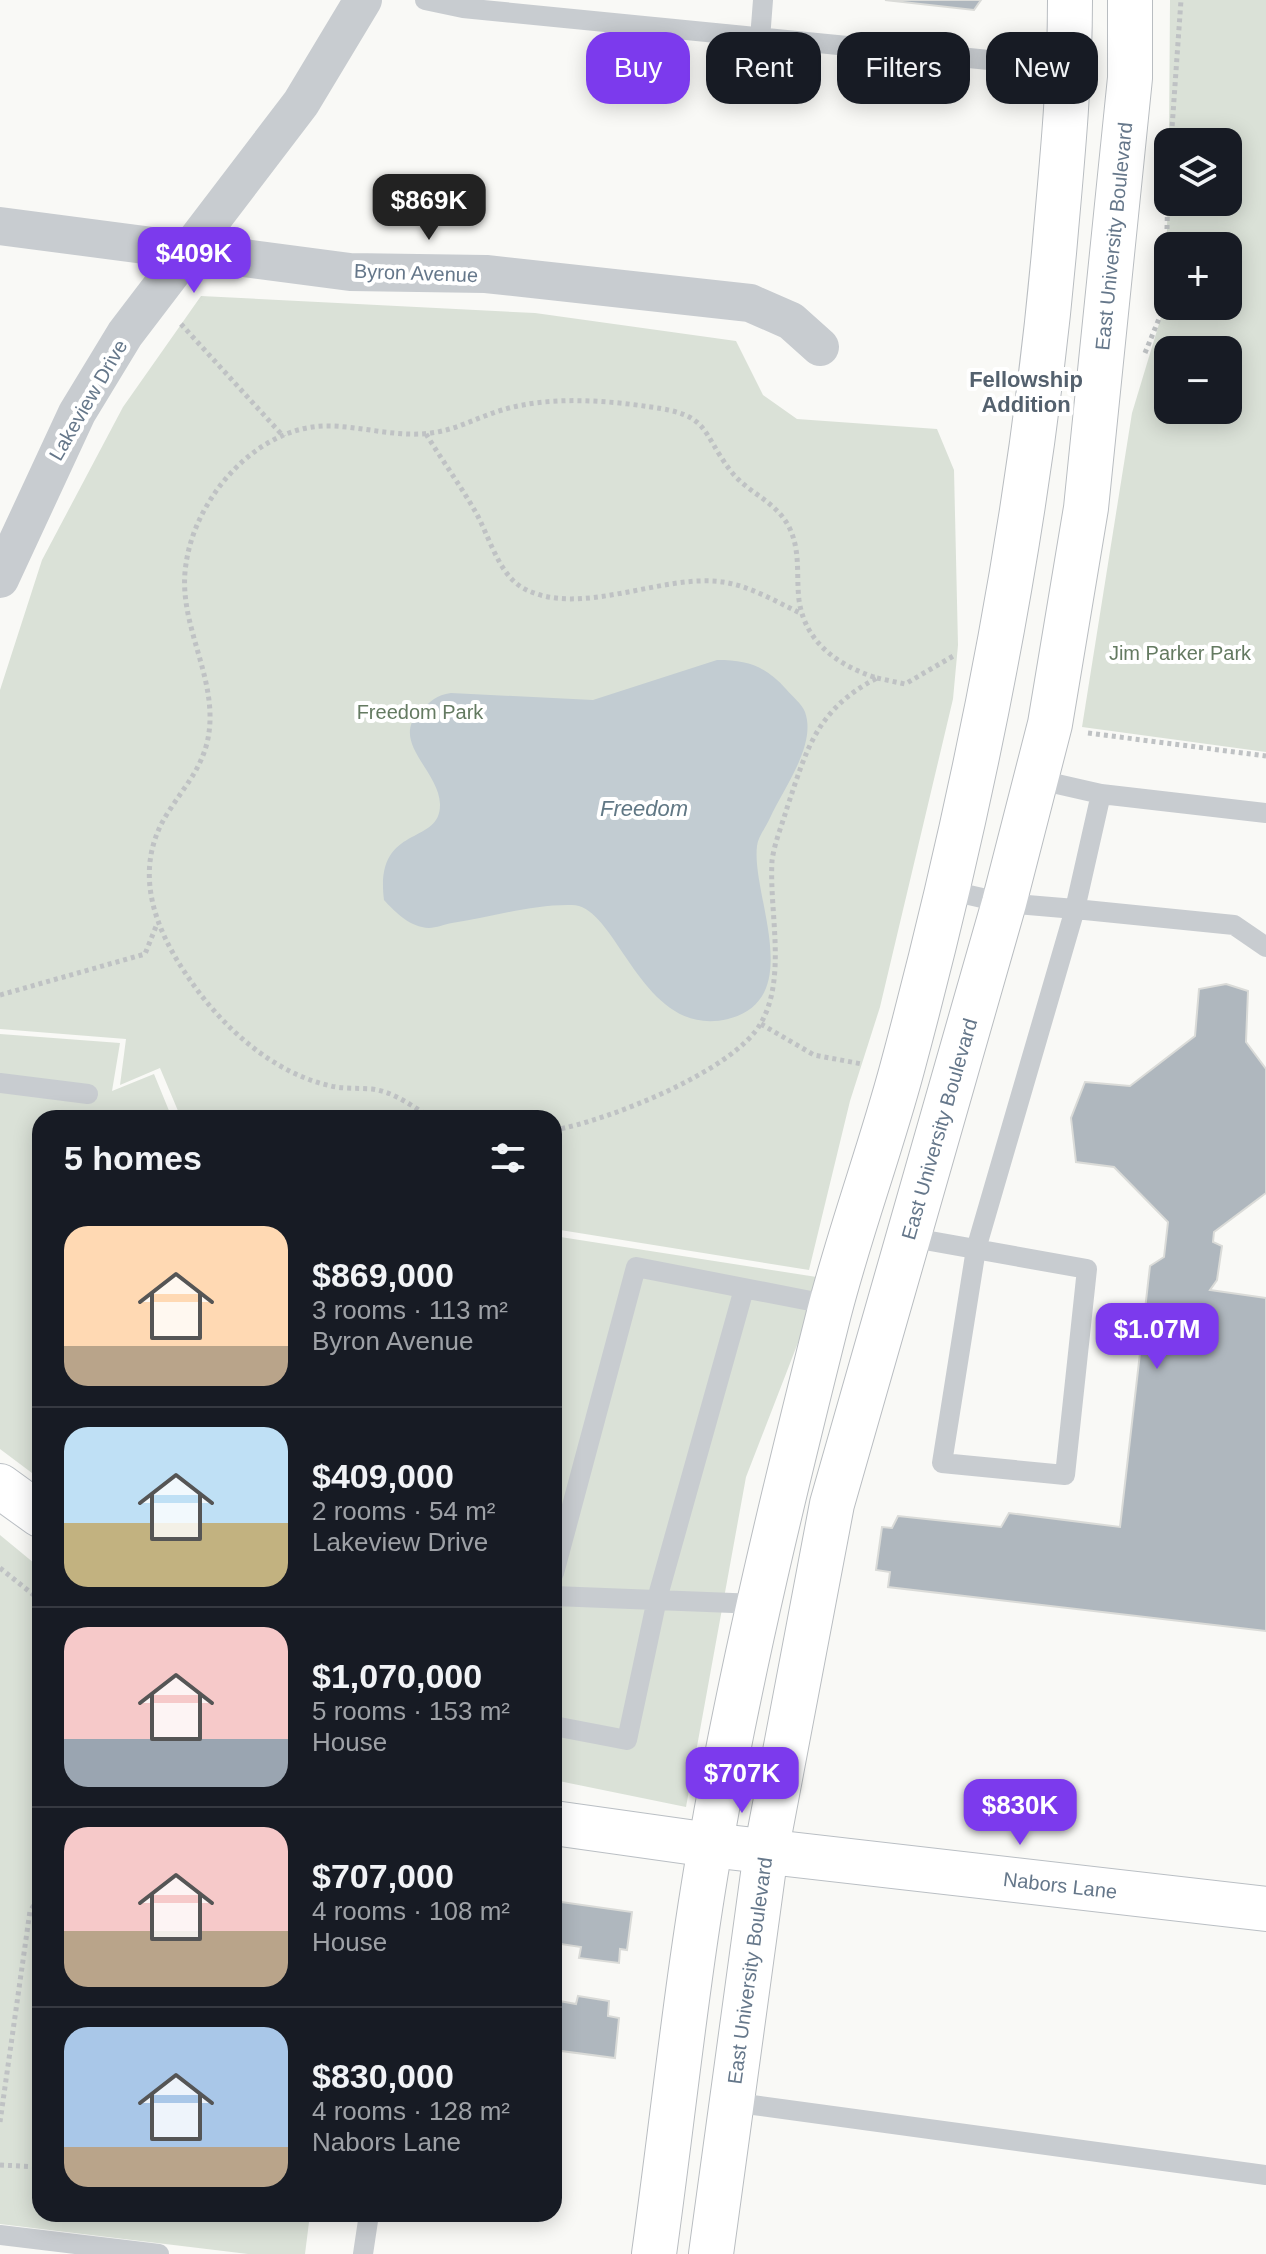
<!DOCTYPE html>
<meta charset="utf-8">
<style>
:root{--surface:#171b24;--page:#242831;--text:#f1f3f6;--muted:#9ea1a6;--line:#363941;--accent:#7c3aed}
body{margin:0;font-family:Arial,sans-serif;background:var(--page);color:var(--text);height:100vh;display:flex;flex-direction:column;font-size:30px;white-space:nowrap}
*{box-sizing:border-box;margin:0}
p{font-size:26px;color:var(--muted)}
.icon{flex:none;width:44px;height:44px;fill:none;stroke:currentColor;stroke-width:2;stroke-linecap:round;stroke-linejoin:round}
.map{position:relative;flex:1;overflow:hidden}
.details{position:absolute;left:32px;top:1110px;width:530px;height:1112px;display:flex;flex-direction:column;background:var(--surface);border-radius:24px;box-shadow:0 4px 20px #0003}
.details>*{flex:none}
.top-card{position:absolute;left:586px;top:32px;width:560px;height:72px;display:flex;gap:16px}
.controls{position:absolute;left:1154px;top:128px;display:grid;gap:16px}
.controls a{display:grid;place-items:center;width:88px;height:88px;border-radius:16px;background:var(--surface);box-shadow:0 4px 20px #0003;font-size:40px}
.price{position:absolute;translate:-50% -68px;padding:0 18px;border-radius:16px;background:var(--accent);color:#fff;font-size:26px;line-height:52px;filter:drop-shadow(0 2px 4px #0008)}
.price::after{content:'';position:absolute;left:50%;top:48px;width:24px;height:18px;margin-left:-12px;background:inherit;clip-path:polygon(0 0,100% 0,50% 100%)}
.price.selected{background:#222;color:#fff}
ul{padding:0;list-style:none}
li{display:flex;align-items:center;gap:24px;height:200px;padding:0 32px}
li+li{border-top:2px solid var(--line)}
li span{display:grid;place-items:center;flex:none;width:224px;height:160px;border-radius:24px;color:#555}
li>.icon{margin-inline-start:auto}
span .icon{width:96px;height:96px;fill:#fffc;stroke-width:1}
li b{font-size:34px}
h2{display:flex;justify-content:space-between;align-items:center;height:96px;padding:0 32px;font-size:34px}
.pill{padding:0 28px;border-radius:24px;background:var(--surface);box-shadow:0 4px 20px #0003;font-size:28px;line-height:72px}
.pill.selected{background:var(--accent);color:#fff}
.map>svg:first-child{display:block}
.green{fill:#dae1d7;fill-rule:evenodd}
.water{fill:#c2ccd2}
.building{fill:#afb7be;stroke:#dadbd8;stroke-width:2}
.lines{fill:none;stroke-linecap:round;stroke-linejoin:round}
.secondary-casing{stroke:#babfc4;stroke-width:46}
.primary-casing{stroke:#b9bdc1;stroke-width:46}
.path{stroke:#bfc2c4;stroke-width:5;stroke-dasharray:4 4;stroke-linecap:butt}
.lane{stroke:#c8ccd0;stroke-width:20}
.street{stroke:#c8ccd0;stroke-width:38}
.secondary{stroke:#fff;stroke-width:44}
.primary{stroke:#fff;stroke-width:44}
.labels{text-anchor:middle;dominant-baseline:central;stroke-width:8;stroke-linejoin:round;paint-order:stroke}
.street-label{font-size:20px;fill:#65778a;stroke:#fff}
.park-label{font-size:20px;fill:#647a61;stroke:#fff}
.neighbourhood-label{font-size:22px;font-weight:bold;fill:#54616e;stroke:#fff}
.water-label{font-size:22px;font-style:italic;fill:#617885;stroke:#fff}
</style>
<div class="map">
<svg width="1266" height="2254" viewBox="0 0 1266 2254">
<rect width="100%" height="100%" fill="#f9f9f6"/>
<path class="green" d="M1170,0H1266V752L1082,727L1132,413L1165,304L1168,190V202H1228V142H1169ZM1228,246V306H1168V246ZM1168,350H1228V410H1168Z
M201,296L535,313L736,341L763,395L797,419L937,429L954,470L958,645L953,699L880,1007L850,1101L809,1270L554,1229V1118H181L160,1068L120,1085L126,1039L0,1029V690L42,560L123,407Z
M0,1034L120,1043L112,1091L154,1074L172,1118H40V1479L0,1449Z
M554,1236L823,1278L746,1477L686,1807L554,1780Z
M0,1535L40,1568V2214H310L305,2254H248L0,2224Z"/>
<path class="water" d="M717,660C748,660 765,666 786,689C792,696 802,704 805,712C817,745 783,789 770,818C766,827 758,837 757,846C751,895 807,999 728,1019C641,1040 618,905 572,905C532,904 492,917 452,923C445,924 436,928 429,928C410,927 396,913 384,900C374,822 441,847 440,804C439,770 389,742 420,711C431,701 436,695 451,693L593,700Z"/>
<path class="building" d="M885,0H981L974,10Z
M1226,984L1248,991L1246,1042L1266,1069V1193L1214,1232L1213,1242L1222,1246L1217,1280L1210,1290L1266,1298V1631L888,1587L890,1572L876,1570L882,1527L892,1528L898,1516L1001,1527L1009,1513L1120,1527L1150,1266L1164,1257L1168,1222L1114,1167L1076,1162L1071,1118L1085,1082L1130,1086L1195,1036L1199,989Z
M554,1901L632,1912L627,1950L620,1949L619,1963L579,1958L581,1947L554,1943Z
M578,1996L609,2001L608,2016L619,2018L615,2058L554,2050V2000L576,2004Z"/>
<g class="lines">
<g class="secondary-casing">
<g id="secondary">
<path d="M0,1486L40,1515"/>
<path id="s1" d="M554,1823L710,1845L1266,1909"/>
</g>
</g>
<g class="primary-casing">
<g id="primary">
<path d="M654,2254C673,2117 687,1978 711,1842C742,1664 785,1488 829,1313C850,1231 880,1151 902,1069C976,794 1032,514 1056,230C1063,153 1070,77 1070,0"/>
<path id="s2" d="M711,2254L766,1852L832,1504L1004,903L1050,724L1086,508L1130,78V0"/>
</g>
</g>
<path class="path" d="M1171,142L1181,0
M181,324L284,437
M1145,353L1165,304L1168,190
M426,434C442,460 460,485 475,511C489,535 498,574 523,588C579,619 662,573 723,582C750,586 777,602 802,614
M877,678L905,684L955,655
M1088,733L1266,756
M0,995L145,954L157,924
M761,1024L814,1055L862,1064
M432,1118C413,1107 395,1092 372,1089C358,1088 344,1089 331,1086C272,1073 221,1026 188,977C152,925 131,865 171,808C185,786 200,770 207,743C222,681 176,626 186,564C195,499 254,429 323,426C359,425 395,438 431,433C456,430 478,417 502,410C548,396 604,400 651,407C710,415 700,430 730,470C747,493 775,500 789,527C801,551 796,575 799,600C805,643 839,666 877,678C817,709 807,748 787,808C782,825 774,844 772,861C769,912 787,977 761,1023C734,1071 607,1121 554,1130
M0,1568L40,1600
M0,2122L30,1911L40,1896
M0,2165L40,2167"/>
<path class="lane" d="M425,0L463,8L1070,68
M760,39L763,0
M1035,779L1101,794L1075,909L1234,925L1266,947
M1101,794L1266,813
M0,1083L88,1094
M908,1237L1087,1269L1065,1475L942,1463L976,1249L1075,909L1004,903L947,890
M554,1573L636,1267L831,1305
M554,1596L758,1604
M554,1726L627,1740L657,1599L744,1289
M731,2102L1266,2175
M0,2235L159,2254
M363,2254L369,2214"/>
<path class="street" d="M0,226L350,272L486,274L750,303L791,321L820,347
M0,579L77,413L125,334L301,103L363,0"/>
<use href="#secondary" class="secondary"/>
<use href="#primary" class="primary"/>
</g>
<g class="labels">
<g class="street-label">
<text stroke="none"><textPath href="#s2" startOffset="2062">East University Boulevard</textPath></text>
<text transform="translate(416 273) rotate(2)">Byron Avenue</text>
<text transform="translate(88 400) rotate(-60)">Lakeview Drive</text>
<text stroke="none"><textPath href="#s2" startOffset="1150">East University Boulevard</textPath></text>
<text stroke="none"><textPath href="#s1" startOffset="510">Nabors Lane</textPath></text>
<text stroke="none"><textPath href="#s2" startOffset="286">East University Boulevard</textPath></text>
</g>
<g class="park-label">
<text x="1180" y="653">Jim Parker Park</text>
<text x="420" y="712">Freedom Park</text>
</g>
<g class="neighbourhood-label">
<text x="1026" y="379">Fellowship<tspan x="1026" dy="25">Addition</tspan></text>
</g>
<g class="water-label">
<text x="644" y="808">Freedom</text>
</g>
</g>
</svg>
<div class="controls">
<a><svg class="icon" aria-label="layers" viewBox="0 0 24 24"><path d="M12 4l9 5-9 5-9-5zM3 14l9 5 9-5"/></svg></a>
<a>+</a>
<a>−</a>
</div>
<b class="price selected" style="left:429px;top:242px">$869K</b>
<b class="price" style="left:194px;top:295px">$409K</b>
<b class="price" style="left:1157px;top:1371px">$1.07M</b>
<b class="price" style="left:742px;top:1815px">$707K</b>
<b class="price" style="left:1020px;top:1847px">$830K</b>
<div class="top-card">
<a class="pill selected">Buy</a>
<a class="pill">Rent</a>
<a class="pill">Filters</a>
<a class="pill">New</a>
</div>
<section class="details">
<h2>5 homes<svg class="icon" aria-label="filters" viewBox="0 0 24 24"><path d="M4 7h16M4 17h16"/><circle cx="9" cy="7" r="2"/><circle cx="15" cy="17" r="2"/></svg></h2>
<ul>
<li><span style="background:linear-gradient(#ffd9b3 75%,#b9a48a 0)"><svg class="icon" aria-label="home" viewBox="0 0 24 24"><path d="M3 11l9-7 9 7M6 9v11h12V9"/></svg></span><div><b>$869,000</b><p>3 rooms · 113 m²</p><p>Byron Avenue</p></div></li>
<li><span style="background:linear-gradient(#bfe0f5 60%,#c2b280 0)"><svg class="icon" aria-label="home" viewBox="0 0 24 24"><path d="M3 11l9-7 9 7M6 9v11h12V9"/></svg></span><div><b>$409,000</b><p>2 rooms · 54 m²</p><p>Lakeview Drive</p></div></li>
<li><span style="background:linear-gradient(#f6c9c9 70%,#9aa5b1 0)"><svg class="icon" aria-label="home" viewBox="0 0 24 24"><path d="M3 11l9-7 9 7M6 9v11h12V9"/></svg></span><div><b>$1,070,000</b><p>5 rooms · 153 m²</p><p>House</p></div></li>
<li><span style="background:linear-gradient(#f6c9c9 65%,#b9a48a 0)"><svg class="icon" aria-label="home" viewBox="0 0 24 24"><path d="M3 11l9-7 9 7M6 9v11h12V9"/></svg></span><div><b>$707,000</b><p>4 rooms · 108 m²</p><p>House</p></div></li>
<li><span style="background:linear-gradient(#a9c7e8 75%,#b9a48a 0)"><svg class="icon" aria-label="home" viewBox="0 0 24 24"><path d="M3 11l9-7 9 7M6 9v11h12V9"/></svg></span><div><b>$830,000</b><p>4 rooms · 128 m²</p><p>Nabors Lane</p></div></li>
</ul>
</section>
</div>
